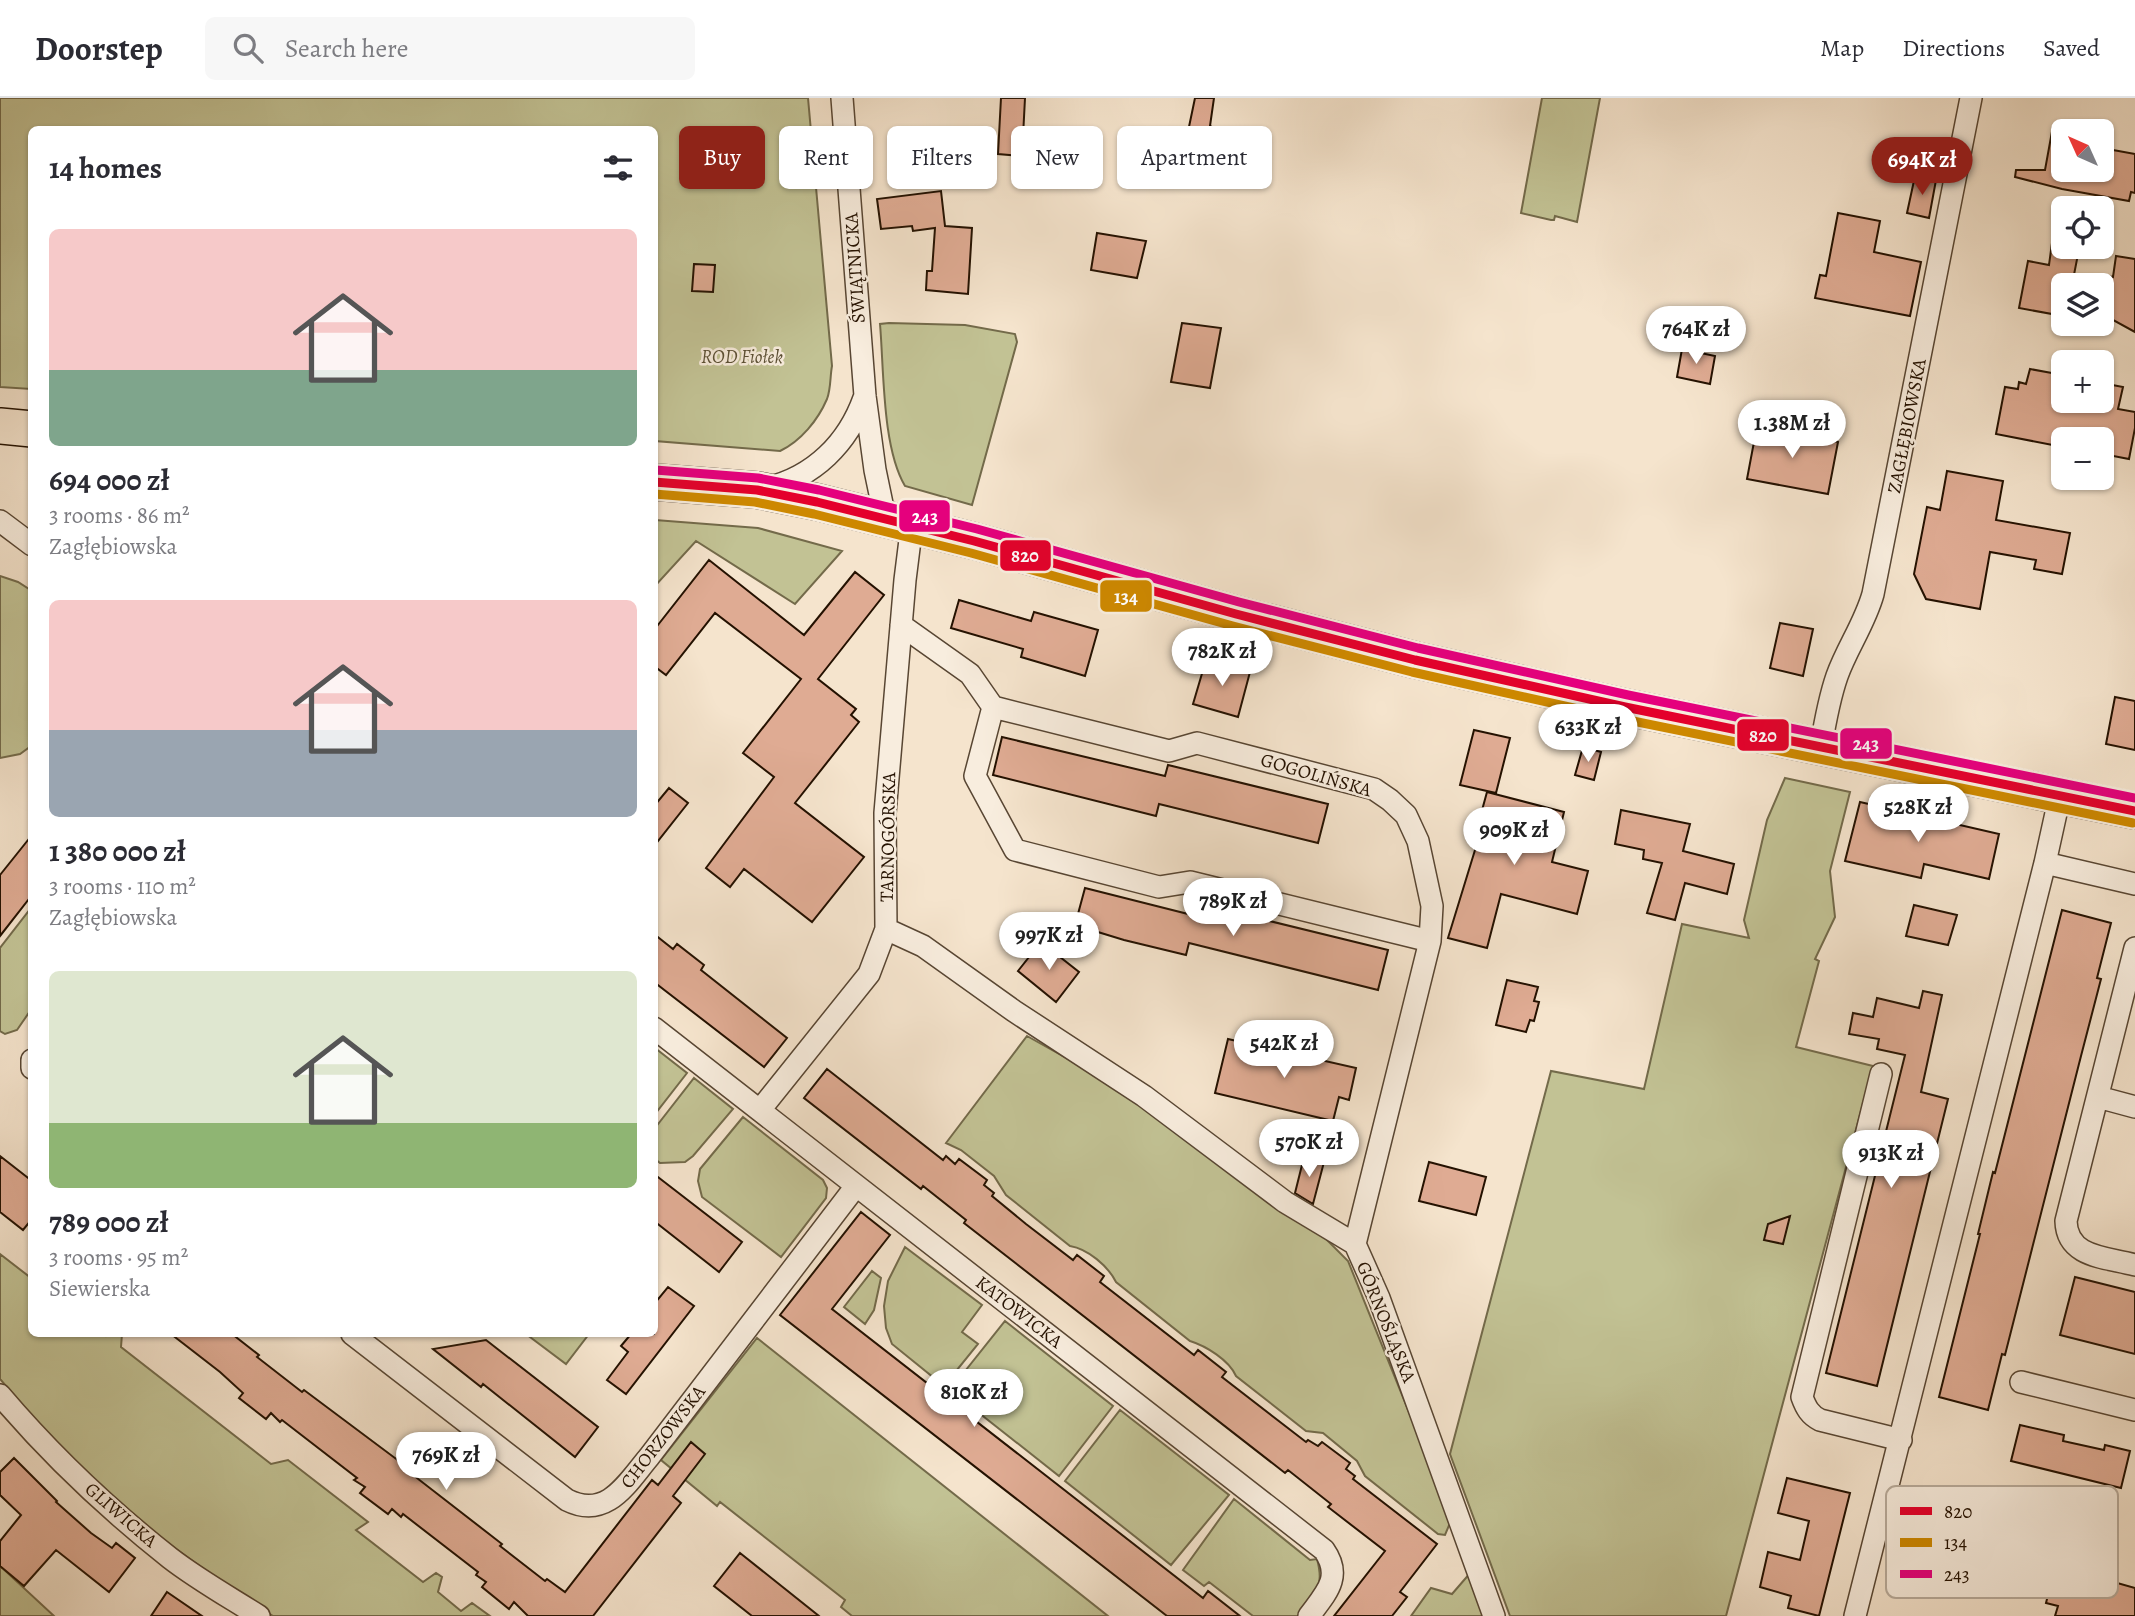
<!DOCTYPE html>
<meta charset="utf-8">
<style>
:root{--surface:#fff;--page:#f7f7f7;--text:#2b2b33;--muted:#7c7c81;--line:#e1e1e2;--accent:#8f2418}
body{margin:0;font-family:Alegreya,serif;background:var(--page);color:var(--text);height:100vh;display:flex;flex-direction:column;font-size:26px;white-space:nowrap}
*{box-sizing:border-box;margin:0}
p{font-size:23px;color:var(--muted)}
.icon{flex:none;width:38px;height:38px;fill:none;stroke:currentColor;stroke-width:2;stroke-linecap:round;stroke-linejoin:round}
.map{position:relative;flex:1;overflow:hidden}
.details{position:absolute;left:28px;top:28px;width:630px;height:1211px;display:flex;flex-direction:column;background:var(--surface);border-radius:10px;box-shadow:0 2px 5px #0004}
.details>*{flex:none}
.hud{position:absolute;left:679px;top:28px;width:665px;height:63px;display:flex;gap:14px}
.needle{width:46px;rotate:315deg}
.controls{position:absolute;left:2051px;top:21px;display:grid;gap:14px}
.controls a{display:grid;place-items:center;width:63px;height:63px;border-radius:10px;background:var(--surface);box-shadow:0 2px 5px #0004;font-size:35px}
.price{position:absolute;translate:-50% -60px;padding:0 16px;border-radius:24px;background:#fff;color:#222;font-size:23px;line-height:46px;filter:drop-shadow(0 2px 4px #0008)}
.price::after{content:'';position:absolute;left:50%;top:42px;width:21px;height:16px;margin-left:-10px;background:inherit;clip-path:polygon(0 0,100% 0,50% 100%)}
.price.on{background:var(--accent);color:#fff}
ul{padding:0;list-style:none}
li{display:grid;align-content:center;gap:14px;height:371px;padding:0 21px}
li span{display:grid;place-items:center;height:217px;border-radius:10px;color:#555}
li>.icon{margin-inline-start:auto}
span .icon{width:126px;height:126px;fill:#fffc;stroke-width:1}
li b{font-size:30px}
h2{display:flex;justify-content:space-between;align-items:center;height:84px;padding:0 21px;font-size:30px}
.pill{padding:0 24px;border-radius:10px;background:var(--surface);box-shadow:0 2px 5px #0004;font-size:24px;line-height:63px}
.pill.on{background:var(--accent);color:#fff}
header{display:flex;align-items:center;gap:42px;box-sizing:border-box;height:98px;padding:0 35px;background:var(--surface);border-bottom:2px solid var(--line)}
header strong{font-size:33px}
nav{display:flex;gap:38px;margin-inline-start:auto;font-size:24px}
.search{width:490px;height:63px;background:var(--page);display:flex;align-items:center;gap:18px;box-sizing:border-box;padding:0 24px;border-radius:10px;color:var(--muted);font-size:26px}
.map>svg:first-child{display:block}
.green{fill:#c2c294;stroke:#736a4a;stroke-width:2}
.building{fill:#dfab93;stroke:#241100;stroke-width:2}
.lines{fill:none;stroke-linecap:round;stroke-linejoin:round}
.minor-casing{stroke:#584633;stroke-width:24}
.primary-casing{stroke:#241100;stroke-width:38}
.minor{stroke:#f8edde;stroke-width:21}
.primary{stroke:#f5e4cd;stroke-width:35}
.bus-1-casing{stroke:#f8edde;stroke-width:14}
.bus-2-casing{stroke:#f8edde;stroke-width:14}
.bus-3-casing{stroke:#f8edde;stroke-width:14}
.bus-1{stroke:#e4002b;stroke-width:9}
.bus-2{stroke:#cd8800;stroke-width:9}
.bus-3{stroke:#e5007d;stroke-width:9}
.labels{text-anchor:middle;dominant-baseline:central;stroke-width:5;stroke-linejoin:round;paint-order:stroke}
.street-label{font-size:19px;fill:#241100;stroke:#f8edde}
.park-label{font-size:19px;font-style:italic;fill:#5b4f34;stroke:#f8edde}
.key{fill:#f8edde;stroke:#b8ab9b;stroke-width:2}
.key-label{font-size:19px;fill:#241100}
.line-badge{stroke:#f8edde;stroke-width:2.5}
.badge-label{font-size:19px;text-anchor:middle;font-weight:bold;fill:#fff}
</style>
<header>
<strong>Doorstep</strong>
<div class="search"><svg class="icon" aria-label="search" viewBox="0 0 24 24"><circle cx="10" cy="10" r="6"/><path d="M15 15l6 6"/></svg>Search here</div>
<nav><a>Map</a><a>Directions</a><a>Saved</a></nav>
</header>
<div class="map">
<svg width="2135" height="1518" viewBox="0 0 2135 1518">
<rect width="100%" height="100%" fill="#f5e4cd"/>
<filter id="stains"><feTurbulence type="fractalNoise" baseFrequency=".00286" numOctaves="4"/><feColorMatrix values="0 0 0 0 .2 0 0 0 0 .09 0 0 0 0 .02 0 0 0 .5 -.17"/></filter>
<radialGradient id="worn" r=".72"><stop offset=".6" stop-color="#630" stop-opacity="0"/><stop offset="1" stop-color="#630" stop-opacity=".3"/></radialGradient>
<path class="green" d="M0,0H808L832,268C830,278 831,291 827,301C818,322 801,343 780,353L655,343L654,32H32L31,291L0,289Z
M1542,0H1600L1577,124L1555,118L1554,122H1551L1521,115Z
M889,225L965,227L1015,236L1017,244L972,407L905,388C882,349 884,272 880,226Z
M655,422L758,430L842,453L795,506L696,443L655,488Z
M0,478L18,484L32,493L31,648L20,656L0,660Z
M1785,680L1850,694L1830,773L1835,819L1815,861L1819,863L1796,949L1873,968L1726,1518H1510L1450,1356L1551,973L1644,991L1682,826L1749,840L1744,822L1767,722Z
M31,810V918L28,916L17,932L5,936L0,933V850Z
M1027,938L1118,989L1326,1141L1348,1163L1448,1411L1450,1425L1445,1437L1438,1436L1365,1378L1357,1363L1323,1335L1306,1333L1236,1278C1229,1262 1206,1248 1190,1243L1116,1184C1108,1168 1088,1151 1070,1148L1006,1097L994,1078L961,1052L946,1045Z
M655,950L687,975L655,1016Z
M694,980L733,1011L693,1058L685,1064L660,1065L655,1061V1030Z
M743,1019L823,1082L827,1090L826,1100L781,1159L702,1099L698,1083L700,1071Z
M905,1149L982,1207L962,1234L978,1246L944,1288L892,1246L886,1230L884,1208L888,1183Z
M0,1156L31,1180L32,1236H103L106,1238L110,1236H122L121,1249L271,1366L288,1362L368,1424L356,1432L423,1484L436,1475L442,1479L438,1494L461,1513L472,1505L490,1518H273L240,1497L154,1435L63,1355L0,1281Z
M872,1173L881,1180L874,1212L865,1226L844,1209Z
M1005,1223L1113,1308L1059,1378L950,1292Z
M526,1236H589L566,1266Z
M757,1240L1108,1518H852L841,1509L845,1502L720,1404L717,1408L661,1362Z
M1120,1312L1229,1397L1171,1467L1065,1383Z
M1234,1401L1310,1462L1317,1461C1325,1490 1315,1496 1298,1518H1253L1209,1484L1204,1488L1183,1472Z
M0,1468L54,1518H0Z
M1471,1474L1485,1518H1411L1431,1490L1452,1496Z"/>
<path class="building" d="M1001,0H1025L1022,58L998,56Z
M1195,0H1214L1210,28L1212,29L1208,52L1185,48Z
M2053,28L2063,29V72H2102V50L2135,56V95L2131,94L2129,103L2062,91L2015,79L2016,72H2045Z
M1915,78L1936,82L1929,120L1907,115Z
M941,93L945,128L972,130L968,196L926,192L927,173H932L935,130L913,133L912,128L881,131L877,101Z
M1838,115L1880,123L1874,154L1921,164L1910,218L1815,200L1820,177L1826,178Z
M1097,135L1146,143L1137,180L1091,172Z
M2052,145L2079,151L2072,187H2063V218L2019,210L2028,163L2049,167Z
M2116,158L2135,161V234L2102,216V177L2113,179Z
M694,166L715,167L713,194L692,193Z
M1182,225L1221,230L1210,290L1171,284Z
M1682,251L1715,258L1710,286L1677,279Z
M2030,271L2063,277V303H2102V285L2123,289L2118,311L2135,314V330L2129,361L2108,357L2109,348L2102,347V341H2063V349L1996,336L2005,289L2018,291L2019,284L2026,286Z
M1757,328L1838,344L1828,396L1747,381Z
M1947,373L2003,383L1996,422L2070,435L2062,476L2034,471L2036,462L1990,454L1980,511L1926,501L1914,476L1927,409L1940,412Z
M709,462L804,537L855,474L884,497L818,581L856,611L851,617L859,624L795,705L864,759L812,824L744,771L730,789L706,770L774,679L743,655L801,581L715,515L666,577L654,568V532Z
M959,502L1031,523L1034,514L1098,532L1085,578L1021,559L1023,551L951,530Z
M1780,525L1813,531L1803,578L1770,570Z
M1206,562L1250,574L1238,619L1193,606Z
M2115,599L2135,603V652L2106,646Z
M1474,632L1510,640L1496,695L1460,687Z
M1002,639L1165,678L1168,667L1328,706L1318,745L1159,706L1156,718L993,677Z
M1583,649L1601,654L1594,682L1575,677Z
M669,690L688,705L654,748V708Z
M1487,694L1564,714L1552,764L1588,773L1577,816L1501,796L1487,850L1448,840L1479,739L1475,738Z
M1860,704L1999,736L1989,781L1924,766L1921,780L1845,763Z
M1621,712L1690,726L1683,753L1734,766L1727,796L1685,785L1675,822L1647,815L1662,765L1643,761L1644,752L1615,746Z
M32,737V797L0,838V777Z
M1085,790L1196,818L1200,806L1388,852L1378,892L1189,845L1186,857L1124,842L1075,827Z
M1914,807L1957,817L1948,847L1906,838Z
M2062,812L2111,825L2097,880L2101,881L2081,958L2005,1257L2002,1256L1988,1312L1939,1299L1980,1136H1978L1993,1074L1995,1075Z
M654,836L673,851L677,846L704,867L701,872L787,940L764,969L654,884Z
M1041,844L1079,874L1056,904L1018,873Z
M1507,882L1538,889L1534,903L1539,904L1534,923L1530,922L1526,934L1496,927Z
M1923,893L1942,897L1921,994L1948,1001L1877,1288L1826,1275L1905,957L1877,951L1879,941L1849,936L1853,915L1873,919L1877,900L1919,910Z
M1228,941L1356,970L1349,1002L1339,999L1333,1023L1215,995Z
M827,971L943,1062L946,1058L955,1066L959,1061L987,1082L984,1087L994,1095L992,1098L1026,1126L1073,1162L1077,1157L1104,1178L1100,1184L1194,1257L1198,1252L1226,1274L1222,1279L1306,1344L1308,1342L1318,1348L1322,1344L1350,1365L1346,1371L1355,1378L1353,1381L1437,1446L1400,1494L1407,1499L1392,1518H1334L1385,1453L1328,1409L1331,1406L1288,1372L1285,1375L964,1125L966,1122L923,1088L921,1091L804,1000Z
M0,1058L32,1083V1121L23,1132L0,1114Z
M1304,1059L1324,1064L1313,1106L1295,1095Z
M1429,1064L1486,1079L1476,1117L1419,1103Z
M654,1076L742,1144L719,1174L654,1123Z
M861,1114L890,1137L832,1211L1203,1500L1208,1493L1240,1518H1167L780,1217Z
M1790,1118L1783,1146L1764,1142L1768,1126Z
M2075,1179L2135,1194V1256L2060,1237Z
M668,1189L694,1208L626,1296L607,1282L628,1254L621,1248L631,1236H654V1206Z
M171,1236H232L259,1257L257,1259L302,1294L304,1292L415,1375L413,1377L502,1446L500,1448L545,1483L547,1481L565,1494L652,1382L658,1387L691,1344L705,1356L673,1398L681,1405L593,1518H528L514,1504L509,1511L482,1489L486,1484L476,1477L478,1474L403,1416L401,1419L392,1411L388,1416L360,1395L365,1389L354,1382L357,1380L282,1322L280,1324L271,1315L266,1321L239,1300L243,1295L220,1274Z
M486,1242L598,1329L575,1359L483,1286L481,1289L433,1251Z
M2020,1327L2064,1337L2063,1343L2104,1352L2105,1347L2130,1353L2121,1390L2011,1363Z
M14,1360L57,1403L56,1404L91,1435L112,1450L116,1445L135,1460L109,1494L56,1452L24,1488L0,1468V1443L21,1417L0,1397V1374Z
M1787,1380L1850,1395L1819,1518L1788,1510L1791,1498L1760,1489L1768,1454L1800,1462L1809,1423L1778,1415Z
M1991,1427L2031,1437L2024,1462L2067,1473L2068,1471L2135,1490V1518H2055L2058,1508L2046,1505L2049,1493L1979,1476Z
M740,1455L819,1518H752L714,1488Z
M167,1494L202,1518H151Z"/>
<g class="lines">
<g class="minor-casing">
<path id="minor" d="M842,0L865,298L875,372L885,420
M767,390C814,379 848,345 864,300
M0,423L32,447
M901,527L970,576L993,609L1169,653L1197,645L1374,691L1390,702L1406,717L1418,743L1432,808L1430,843L1355,1146
M993,609L975,678L1015,752L1159,789L1190,784L1430,843
M1821,648C1825,624 1829,601 1837,578C1847,550 1865,525 1873,496L1971,0
M2045,765L2135,786
M886,831L923,848L1014,913L1144,998L1285,1104L1355,1146L1379,1200L1494,1518
M2135,850L2066,1123C2067,1160 2106,1159 2135,1167
M654,930L1324,1452C1343,1479 1326,1495 1309,1518
M32,962V970
M1881,976L1802,1299C1806,1310 1810,1317 1820,1322L1901,1342
M2098,999L2135,1009
M760,1012L869,876L886,831L885,715L905,482L912,426
M352,1236L567,1402C607,1422 627,1385 649,1359L856,1088
M2021,1284L2135,1312
M0,1297C51,1357 108,1411 170,1460C197,1481 229,1499 259,1518
M1855,1518L2045,765L2060,697"/>
</g>
<g class="primary-casing">
<path id="primary" d="M0,328L32,331
M654,384L757,392L817,404L974,443L1236,516L1415,562L1625,609L2135,713"/>
</g>
<use href="#minor" class="minor"/>
<use href="#primary" class="primary"/>
<g class="bus-1-casing">
<path id="bus-1" d="M654,384L757,392L817,404L974,443L1236,516L1415,562L1625,609L2135,713"/>
</g>
<g class="bus-2-casing">
<path id="bus-2" d="M654,396L755,404L814,416L971,455L1233,528L1412,574L1623,621L2133,725"/>
</g>
<g class="bus-3-casing">
<path id="bus-3" d="M655,372L758,380L819,392L977,431L1239,504L1418,550L1628,597L2135,700"/>
</g>
<use href="#bus-1" class="bus-1"/>
<use href="#bus-2" class="bus-2"/>
<use href="#bus-3" class="bus-3"/>
</g>
<g class="labels">
<g class="street-label">
<text transform="translate(855 170) rotate(-94)">ŚWIĄTNICKA</text>
<text transform="translate(1907 328) rotate(-79)">ZAGŁĘBIOWSKA</text>
<text transform="translate(1316 677) rotate(16)">GOGOLIŃSKA</text>
<text transform="translate(888 739) rotate(-89)">TARNOGÓRSKA</text>
<text transform="translate(1019 1214) rotate(38)">KATOWICKA</text>
<text transform="translate(1386 1224) rotate(68)">GÓRNOŚLĄSKA</text>
<text transform="translate(663 1339) rotate(-52)">CHORZOWSKA</text>
<text transform="translate(121 1417) rotate(41)">GLIWICKA</text>
</g>
<g class="park-label">
<text x="742" y="259">ROD Fiołek</text>
</g>
</g>
<rect x="1886" y="1388" width="232" height="112" rx="10" class="key"/>
<rect x="1900" y="1409" width="32" height="8" fill="#e4002b"/>
<rect x="1900" y="1440" width="32" height="9" fill="#cd8800"/>
<rect x="1900" y="1472" width="32" height="8" fill="#e5007d"/>
<g class="key-label">
<text x="1944" y="1420">820</text>
<text x="1944" y="1451">134</text>
<text x="1944" y="1483">243</text>
</g>
<g class="line-badge">
<rect x="898" y="401" width="53" height="34" rx="7" fill="#e5007d"/>
<rect x="999" y="441" width="53" height="33" rx="7" fill="#e4002b"/>
<rect x="1099" y="481" width="54" height="34" rx="7" fill="#cd8800"/>
<rect x="1736" y="620" width="54" height="34" rx="7" fill="#e4002b"/>
<rect x="1839" y="629" width="54" height="33" rx="7" fill="#e5007d"/>
</g>
<g class="badge-label">
<text x="925" y="425">243</text>
<text x="1025" y="464">820</text>
<text x="1126" y="505">134</text>
<text x="1763" y="644">820</text>
<text x="1866" y="652">243</text>
</g>
<rect width="100%" height="100%" filter="url(#stains)"/>
<rect width="100%" height="100%" fill="url(#worn)"/>
</svg>
<div class="controls">
<a><svg class="needle" viewBox="-14 -14 28 28"><path d="M0-13l5 13h-10z" fill="#e53935"/><path d="M0 13l5-13h-10z" fill="#7c7c81"/></svg></a>
<a><svg class="icon" aria-label="locate" viewBox="0 0 24 24"><circle cx="12" cy="12" r="6"/><path d="M12 2v4M12 18v4M2 12h4M18 12h4"/></svg></a>
<a><svg class="icon" aria-label="layers" viewBox="0 0 24 24"><path d="M12 4l9 5-9 5-9-5zM3 14l9 5 9-5"/></svg></a>
<a>+</a>
<a>−</a>
</div>
<b class="price on" style="left:1922px;top:99px">694K zł</b>
<b class="price" style="left:1696px;top:268px">764K zł</b>
<b class="price" style="left:1792px;top:362px">1.38M zł</b>
<b class="price" style="left:1222px;top:590px">782K zł</b>
<b class="price" style="left:1588px;top:666px">633K zł</b>
<b class="price" style="left:1918px;top:746px">528K zł</b>
<b class="price" style="left:1514px;top:769px">909K zł</b>
<b class="price" style="left:1233px;top:840px">789K zł</b>
<b class="price" style="left:1049px;top:874px">997K zł</b>
<b class="price" style="left:1284px;top:982px">542K zł</b>
<b class="price" style="left:1309px;top:1081px">570K zł</b>
<b class="price" style="left:1891px;top:1092px">913K zł</b>
<b class="price" style="left:974px;top:1331px">810K zł</b>
<b class="price" style="left:446px;top:1394px">769K zł</b>
<div class="hud">
<a class="pill on">Buy</a>
<a class="pill">Rent</a>
<a class="pill">Filters</a>
<a class="pill">New</a>
<a class="pill">Apartment</a>
</div>
<section class="details">
<h2>14 homes<svg class="icon" aria-label="filters" viewBox="0 0 24 24"><path d="M4 7h16M4 17h16"/><circle cx="9" cy="7" r="2"/><circle cx="15" cy="17" r="2"/></svg></h2>
<ul>
<li><span style="background:linear-gradient(#f6c9c9 65%,#7fa58c 0)"><svg class="icon" aria-label="home" viewBox="0 0 24 24"><path d="M3 11l9-7 9 7M6 9v11h12V9"/></svg></span><div><b>694 000 zł</b><p>3 rooms · 86 m²</p><p>Zagłębiowska</p></div></li>
<li><span style="background:linear-gradient(#f6c9c9 60%,#9aa5b1 0)"><svg class="icon" aria-label="home" viewBox="0 0 24 24"><path d="M3 11l9-7 9 7M6 9v11h12V9"/></svg></span><div><b>1 380 000 zł</b><p>3 rooms · 110 m²</p><p>Zagłębiowska</p></div></li>
<li><span style="background:linear-gradient(#dfe7d0 70%,#8fb573 0)"><svg class="icon" aria-label="home" viewBox="0 0 24 24"><path d="M3 11l9-7 9 7M6 9v11h12V9"/></svg></span><div><b>789 000 zł</b><p>3 rooms · 95 m²</p><p>Siewierska</p></div></li>
</ul>
</section>
</div>
